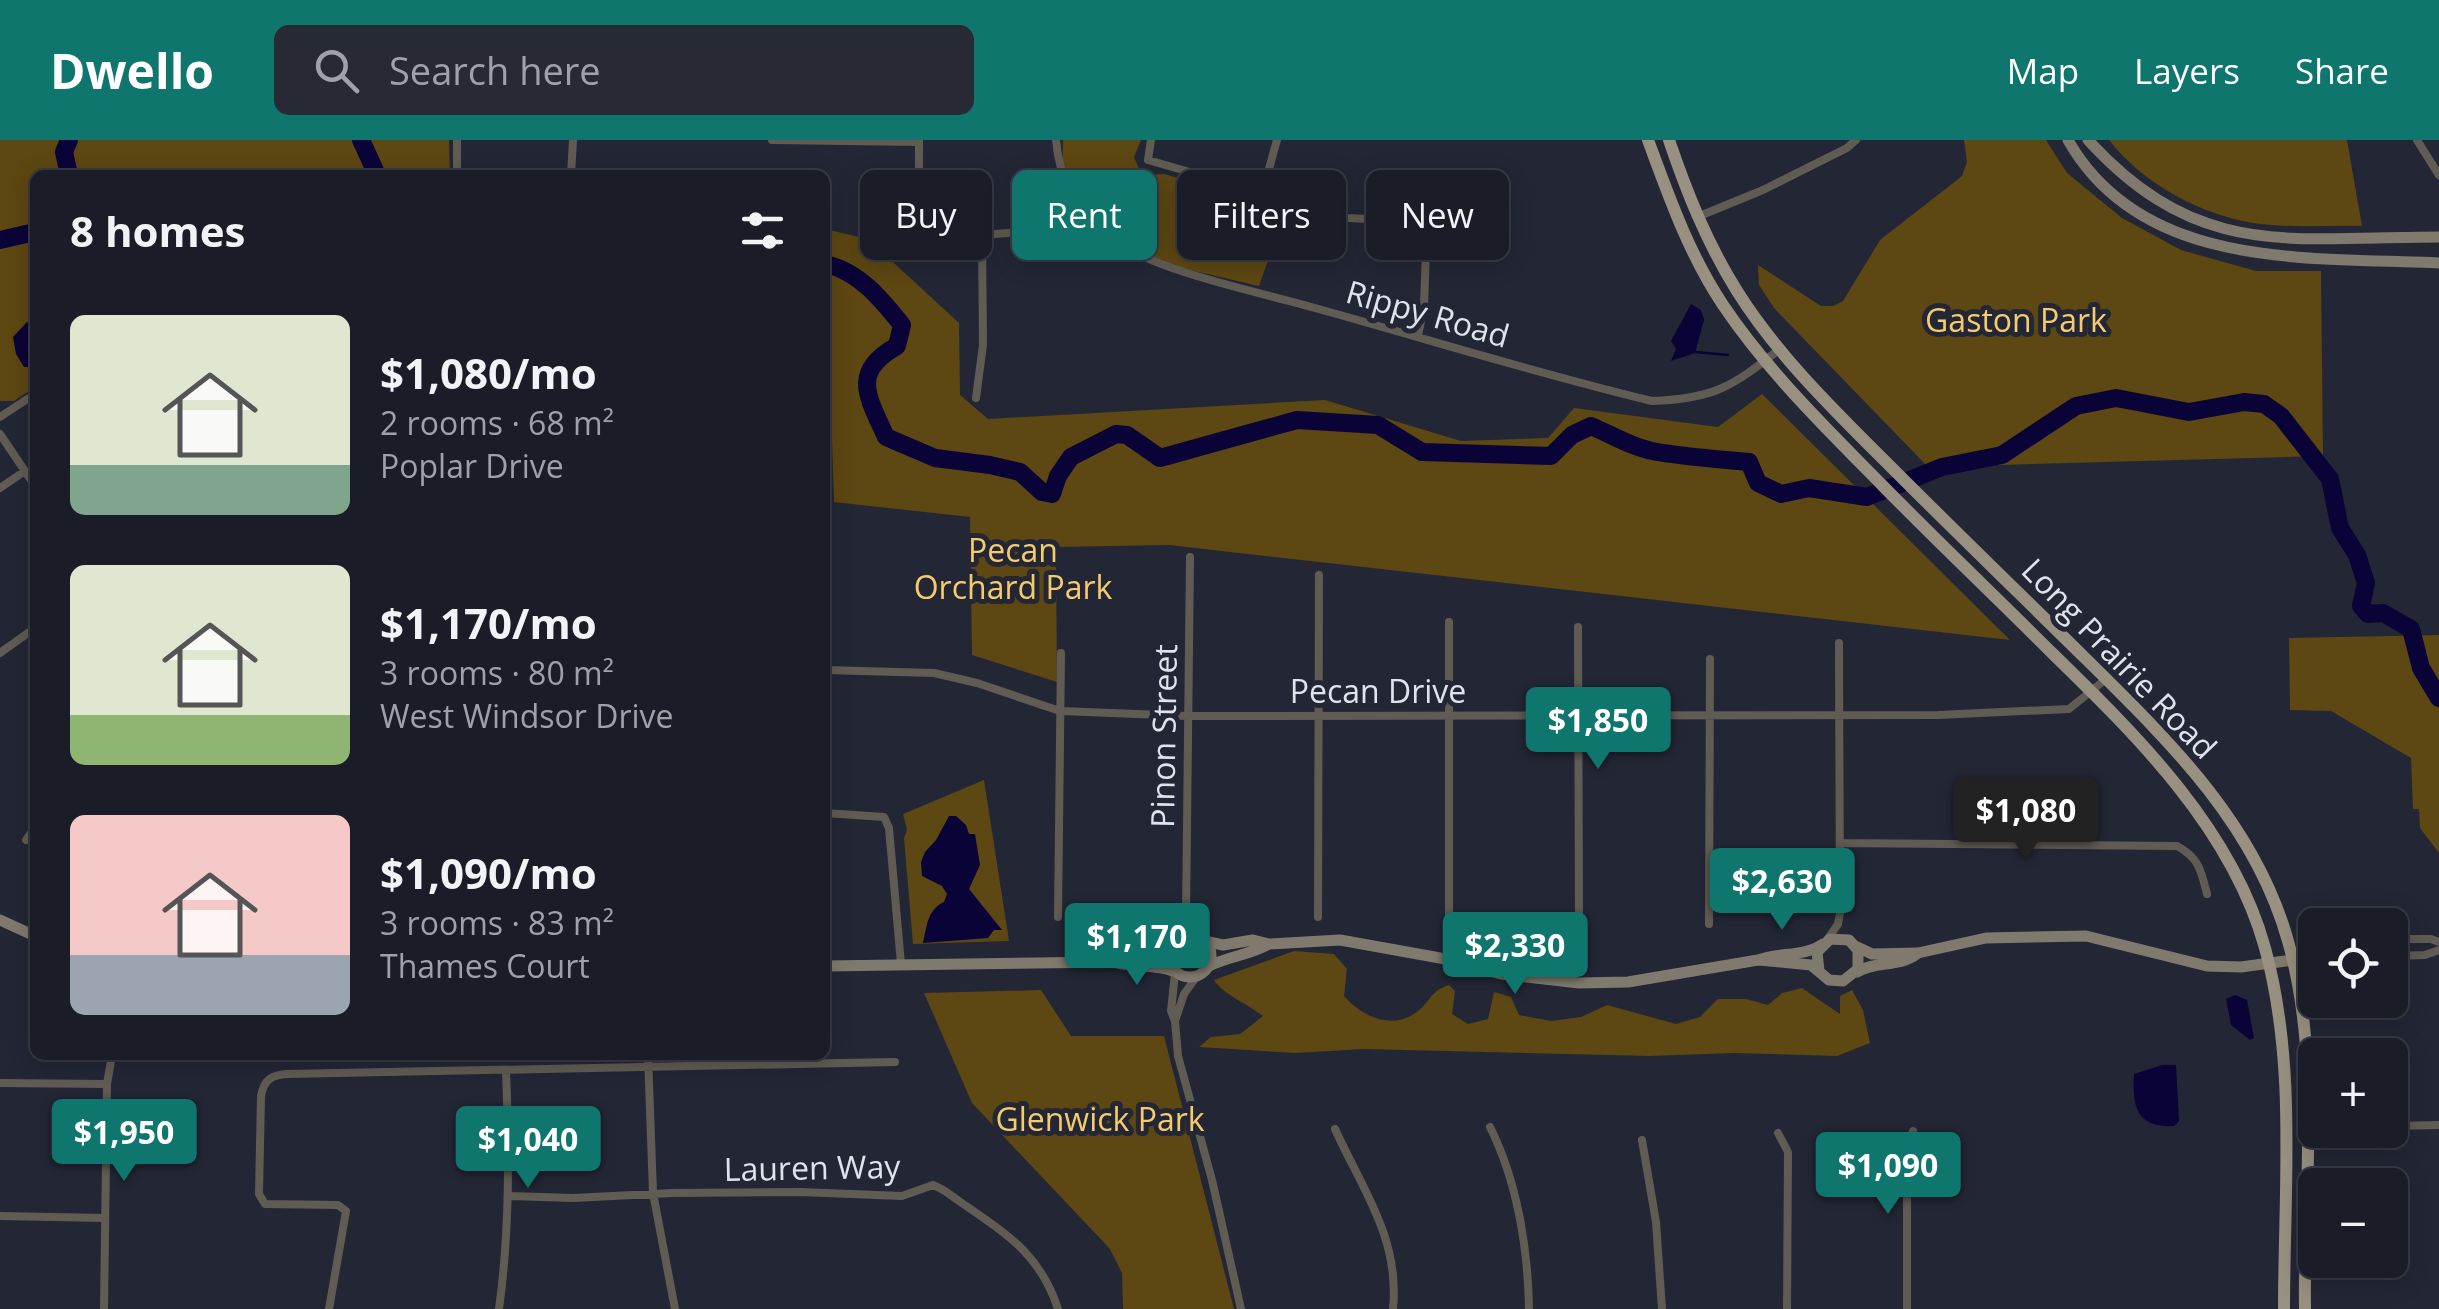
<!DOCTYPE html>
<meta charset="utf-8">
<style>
:root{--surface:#1a1c28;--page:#272934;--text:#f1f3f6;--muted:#9fa1a8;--line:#383a45;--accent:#0f766e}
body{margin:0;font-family:"Open Sans",sans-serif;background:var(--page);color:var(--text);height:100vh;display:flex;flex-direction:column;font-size:38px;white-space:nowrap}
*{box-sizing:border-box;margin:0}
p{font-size:32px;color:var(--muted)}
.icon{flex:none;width:55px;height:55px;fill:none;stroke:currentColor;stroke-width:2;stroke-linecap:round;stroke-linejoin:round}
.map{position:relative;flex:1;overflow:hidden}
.side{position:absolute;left:30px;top:30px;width:800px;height:890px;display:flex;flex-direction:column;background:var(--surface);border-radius:15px;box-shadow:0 5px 25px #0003,0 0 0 2px var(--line)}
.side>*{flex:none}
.guide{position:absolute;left:860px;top:30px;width:950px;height:90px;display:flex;gap:20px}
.controls{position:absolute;left:2298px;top:768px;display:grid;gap:20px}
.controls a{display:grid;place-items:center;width:110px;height:110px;border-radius:15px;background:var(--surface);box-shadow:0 5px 25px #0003,0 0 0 2px var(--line);font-size:50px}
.price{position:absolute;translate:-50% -85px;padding:0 22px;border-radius:10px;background:var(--accent);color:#fff;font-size:32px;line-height:65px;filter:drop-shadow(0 2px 5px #0008)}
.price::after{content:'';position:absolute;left:50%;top:60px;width:30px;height:22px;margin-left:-15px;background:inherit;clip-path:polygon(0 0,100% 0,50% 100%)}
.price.current{background:#222;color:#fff}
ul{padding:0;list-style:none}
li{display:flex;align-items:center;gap:30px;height:250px;padding:0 40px}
li span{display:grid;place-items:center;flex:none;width:280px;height:200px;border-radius:15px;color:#555}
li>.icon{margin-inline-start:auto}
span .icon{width:120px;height:120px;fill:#fffc;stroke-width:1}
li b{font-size:42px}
h2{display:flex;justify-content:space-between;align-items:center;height:120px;padding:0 40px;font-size:42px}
.tag{padding:0 35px;border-radius:15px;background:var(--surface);box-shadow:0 5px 25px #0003,0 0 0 2px var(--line);font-size:35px;line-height:90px}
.tag.current{background:var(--accent);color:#fff}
header{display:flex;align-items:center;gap:60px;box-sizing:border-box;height:140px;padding:0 50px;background:var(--accent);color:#fff}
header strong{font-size:48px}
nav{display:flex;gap:55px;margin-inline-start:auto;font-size:35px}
.search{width:700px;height:90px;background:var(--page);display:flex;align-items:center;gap:25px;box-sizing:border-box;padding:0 35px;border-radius:15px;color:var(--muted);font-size:38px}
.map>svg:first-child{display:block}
.green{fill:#5d4712}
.water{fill:#0a0337}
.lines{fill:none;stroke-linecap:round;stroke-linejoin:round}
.stream{stroke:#0a0337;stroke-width:2.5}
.river{stroke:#0a0337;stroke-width:18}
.street{stroke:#605c54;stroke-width:8}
.secondary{stroke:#807a6e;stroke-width:11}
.primary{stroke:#989181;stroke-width:12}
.labels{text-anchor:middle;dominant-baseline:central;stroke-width:10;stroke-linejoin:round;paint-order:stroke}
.street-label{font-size:32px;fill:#e0e3ed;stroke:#232635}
.park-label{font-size:32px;fill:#f6cb6c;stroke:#232635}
</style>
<header>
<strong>Dwello</strong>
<div class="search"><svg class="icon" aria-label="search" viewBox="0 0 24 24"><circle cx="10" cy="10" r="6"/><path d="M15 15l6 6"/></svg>Search here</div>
<nav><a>Map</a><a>Layers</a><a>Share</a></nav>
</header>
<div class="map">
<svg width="2439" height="1169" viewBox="0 0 2439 1169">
<rect width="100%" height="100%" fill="#232635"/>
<path class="green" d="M0,0H449L450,35H35V247L14,261H0Z
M1063,0H1141L1134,17L1140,31L1149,35L1164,34L1286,69L1259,146C1225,138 1098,111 1079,91C1057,68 1063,28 1063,0Z
M1964,0H2046L2067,33L2122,78L2181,110L2256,131H2321L2323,316L1928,327L1774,168L1759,145L1758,125L1821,166H1833L1843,161L1880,100L1962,36L1967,22Z
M2109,0H2347L2362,86C2329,85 2294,88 2261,84C2204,77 2144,45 2109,0Z
M825,89L868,99L959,183L960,255L988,279L1325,260L1461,301L1548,298L1574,268L1718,287L1762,254L2010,500L1169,405L1056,407L1057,542L972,515L970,377L834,362L828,177H825Z
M2439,495V713L2420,688L2419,669H2413L2411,618L2331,571L2290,570L2289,498Z
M984,640L1009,801L913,804L904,698L907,690L903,674Z
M1294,811L1334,814L1347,829L1344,856C1362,877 1394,891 1418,871C1432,860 1429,852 1449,845L1455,851L1452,874L1468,884L1488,879L1494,852L1511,857L1519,875L1551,881L1581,877L1607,865L1676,884L1700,877L1718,859H1746L1768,865L1782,853L1802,848L1840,874V856L1852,850L1863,870L1870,903L1837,916L1734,913L1650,916L1364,909L1295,913L1199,907L1211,897L1240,894L1263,876C1247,863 1225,856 1214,840Z
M1041,850L1071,896H1164L1234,1169H1123L1122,1133L1110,1109L972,963L924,853Z"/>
<path class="water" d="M1691,164L1701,170L1704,180L1695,213L1671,221L1676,209L1671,201Z
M35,181V227H24L16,214L13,197L27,182Z
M949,676H956L966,685L969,694H975L980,725L969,749L1002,790H994L988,798L923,803C927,786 927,770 944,762L947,754L942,746L922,736L921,722L925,712L936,700Z
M2235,855L2247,860L2254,898L2250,900L2231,885L2226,859Z
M2162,925H2176L2179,981L2174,986C2136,988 2132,966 2134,934Z"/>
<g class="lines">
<path class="stream" d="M1695,212L1728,215"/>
<path class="river" d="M361,0L377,35
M69,35L64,12L69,0
M0,100L35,92
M825,124C859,131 882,160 902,185L897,206C850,232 868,257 886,297L935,318L990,325L1020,332L1042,352L1052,354L1058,336L1071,317L1116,294L1127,295L1160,318L1297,280L1378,285L1422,312L1551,316L1572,295L1591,286C1610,294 1631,307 1652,311C1684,317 1717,319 1749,322L1758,343L1781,354L1809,348L1867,357L1942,327L2002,315L2076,266L2116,258L2189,272L2244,262L2264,264L2281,276L2330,339L2340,388L2357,415L2366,443L2361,466L2368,474L2383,473L2411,489L2421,528L2439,558"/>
<path class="street" d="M457,0V35
M772,0L919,2
M919,0V84L933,94L982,95L1062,89L1082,74
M1056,0C1059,38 1077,74 1108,97C1156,132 1256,151 1315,168C1427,199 1539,234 1652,261C1715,259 1733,246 1781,208
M1151,0L1148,20L1348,78L1427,82L1424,166L1418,196
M2417,0L2439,35
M571,35L573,0
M1262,54L1277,0
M1697,77L1763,50L1847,8L1856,0
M976,258L983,205L982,95
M0,277L35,254
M0,294L35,346
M0,348L25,331
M825,470L826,530
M1449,482V779
M1578,487L1579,777
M0,513L35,488
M825,530L934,533L977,543L1060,571L1188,576L1938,575L2069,569L2106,539
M825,673L884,677L889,688L901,824
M26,700L35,687
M1840,703L2177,706C2199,718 2201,730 2207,754
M1058,777L1061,513
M1186,777L1190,417
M1318,777L1319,435
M1709,784L1710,519
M2390,799H2431L2439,802
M1827,800L1838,784L1840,773L1839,503
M2390,816L2425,815L2439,810
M2293,820L2315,805
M2293,820L2315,823
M1175,833L1171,871L1175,881L1184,854L1197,836
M1175,881L1178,916L1212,1040L1241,1169
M648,915L653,1053L675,1169
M0,943L107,944
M2390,986L2439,985
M1490,987C1517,1041 1528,1108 1529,1169
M1335,989C1362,1049 1400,1098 1393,1169
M1778,993L1788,1012L1787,1169
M1642,1000L1656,1082L1662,1169
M509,1056L573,1058L673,1053L800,1052L902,1056L933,1045C944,1049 950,1055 959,1061C1005,1093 1040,1113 1058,1169
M0,1076L105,1078
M104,1169L107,944L112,915
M329,1169L346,1071L338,1065L265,1064L259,1054L261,956C264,940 271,935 287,934L895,922
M499,1169C510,1089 509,1010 506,930
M1907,1169V1008L1913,991"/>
<path class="secondary" d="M2068,0C2142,131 2310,117 2439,123
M2088,0C2199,121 2290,97 2439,97
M0,780L35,796
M1169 816a21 21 0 1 1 42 0a21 21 0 1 1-42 0Z
M1204,801L1223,805L1253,800L1269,804L1340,800L1440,818L1501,834L1579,843L1628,842L1758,820C1780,812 1804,817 1823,804
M1855,806L1872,814L1918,813L1986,798L2086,796L2207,826L2241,827L2293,820
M1759,820L1811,825L1829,840L1843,841L1858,829V810L1849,800L1830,799L1817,812L1819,831
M1114,822C1134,828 1154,824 1173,831
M825,826L1114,822L1158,813L1171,806
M1209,826C1229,816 1250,815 1269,804
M1857,832C1876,820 1901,828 1918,813"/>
<path class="primary" d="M1648,0C1669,57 1689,114 1723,165C1768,232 1827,289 1883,346C1938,402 1995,456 2050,511C2136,595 2232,688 2265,808C2297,924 2284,1050 2284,1169
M1669,0C1687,53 1707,103 1737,151C1779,218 1840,276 1896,332C1958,394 2021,455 2084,517C2168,600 2255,683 2288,801C2322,920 2303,1048 2305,1169"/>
</g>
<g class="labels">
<g class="street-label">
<text transform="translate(1428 173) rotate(16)">Rippy Road</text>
<text transform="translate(2120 518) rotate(46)">Long Prairie Road</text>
<text x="1378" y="550">Pecan Drive</text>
<text transform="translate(1163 596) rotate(-89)">Pinon Street</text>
<text transform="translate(812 1027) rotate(-1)">Lauren Way</text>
</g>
<g class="park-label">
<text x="2016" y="179">Gaston Park</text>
<text x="1013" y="409">Pecan<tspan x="1013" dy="37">Orchard Park</tspan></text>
<text x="1100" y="978">Glenwick Park</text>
</g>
</g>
</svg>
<div class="controls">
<a><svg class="icon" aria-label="locate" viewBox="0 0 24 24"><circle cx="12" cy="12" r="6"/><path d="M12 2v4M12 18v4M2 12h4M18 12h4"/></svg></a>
<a>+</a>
<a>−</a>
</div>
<b class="price" style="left:1598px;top:632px">$1,850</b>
<b class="price current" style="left:2026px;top:722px">$1,080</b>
<b class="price" style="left:1782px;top:793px">$2,630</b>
<b class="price" style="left:1137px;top:848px">$1,170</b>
<b class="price" style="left:1515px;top:857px">$2,330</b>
<b class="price" style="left:124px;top:1044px">$1,950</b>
<b class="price" style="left:528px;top:1051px">$1,040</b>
<b class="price" style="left:1888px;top:1077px">$1,090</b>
<div class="guide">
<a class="tag">Buy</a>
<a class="tag current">Rent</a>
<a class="tag">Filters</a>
<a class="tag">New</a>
</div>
<section class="side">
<h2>8 homes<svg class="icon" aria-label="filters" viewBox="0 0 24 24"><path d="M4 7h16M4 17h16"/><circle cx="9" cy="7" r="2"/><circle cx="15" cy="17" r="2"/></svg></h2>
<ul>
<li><span style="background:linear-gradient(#dfe7d0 75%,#7fa58c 0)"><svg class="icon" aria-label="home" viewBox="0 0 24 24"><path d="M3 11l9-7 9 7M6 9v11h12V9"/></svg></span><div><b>$1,080/mo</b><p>2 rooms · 68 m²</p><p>Poplar Drive</p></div></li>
<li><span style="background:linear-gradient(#dfe7d0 75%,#8fb573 0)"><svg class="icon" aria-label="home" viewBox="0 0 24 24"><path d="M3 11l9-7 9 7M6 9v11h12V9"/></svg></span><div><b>$1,170/mo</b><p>3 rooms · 80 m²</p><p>West Windsor Drive</p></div></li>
<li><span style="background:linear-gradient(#f6c9c9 70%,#9aa5b1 0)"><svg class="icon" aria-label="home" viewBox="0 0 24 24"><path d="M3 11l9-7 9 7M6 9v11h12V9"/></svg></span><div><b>$1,090/mo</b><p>3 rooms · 83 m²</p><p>Thames Court</p></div></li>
</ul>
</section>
</div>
